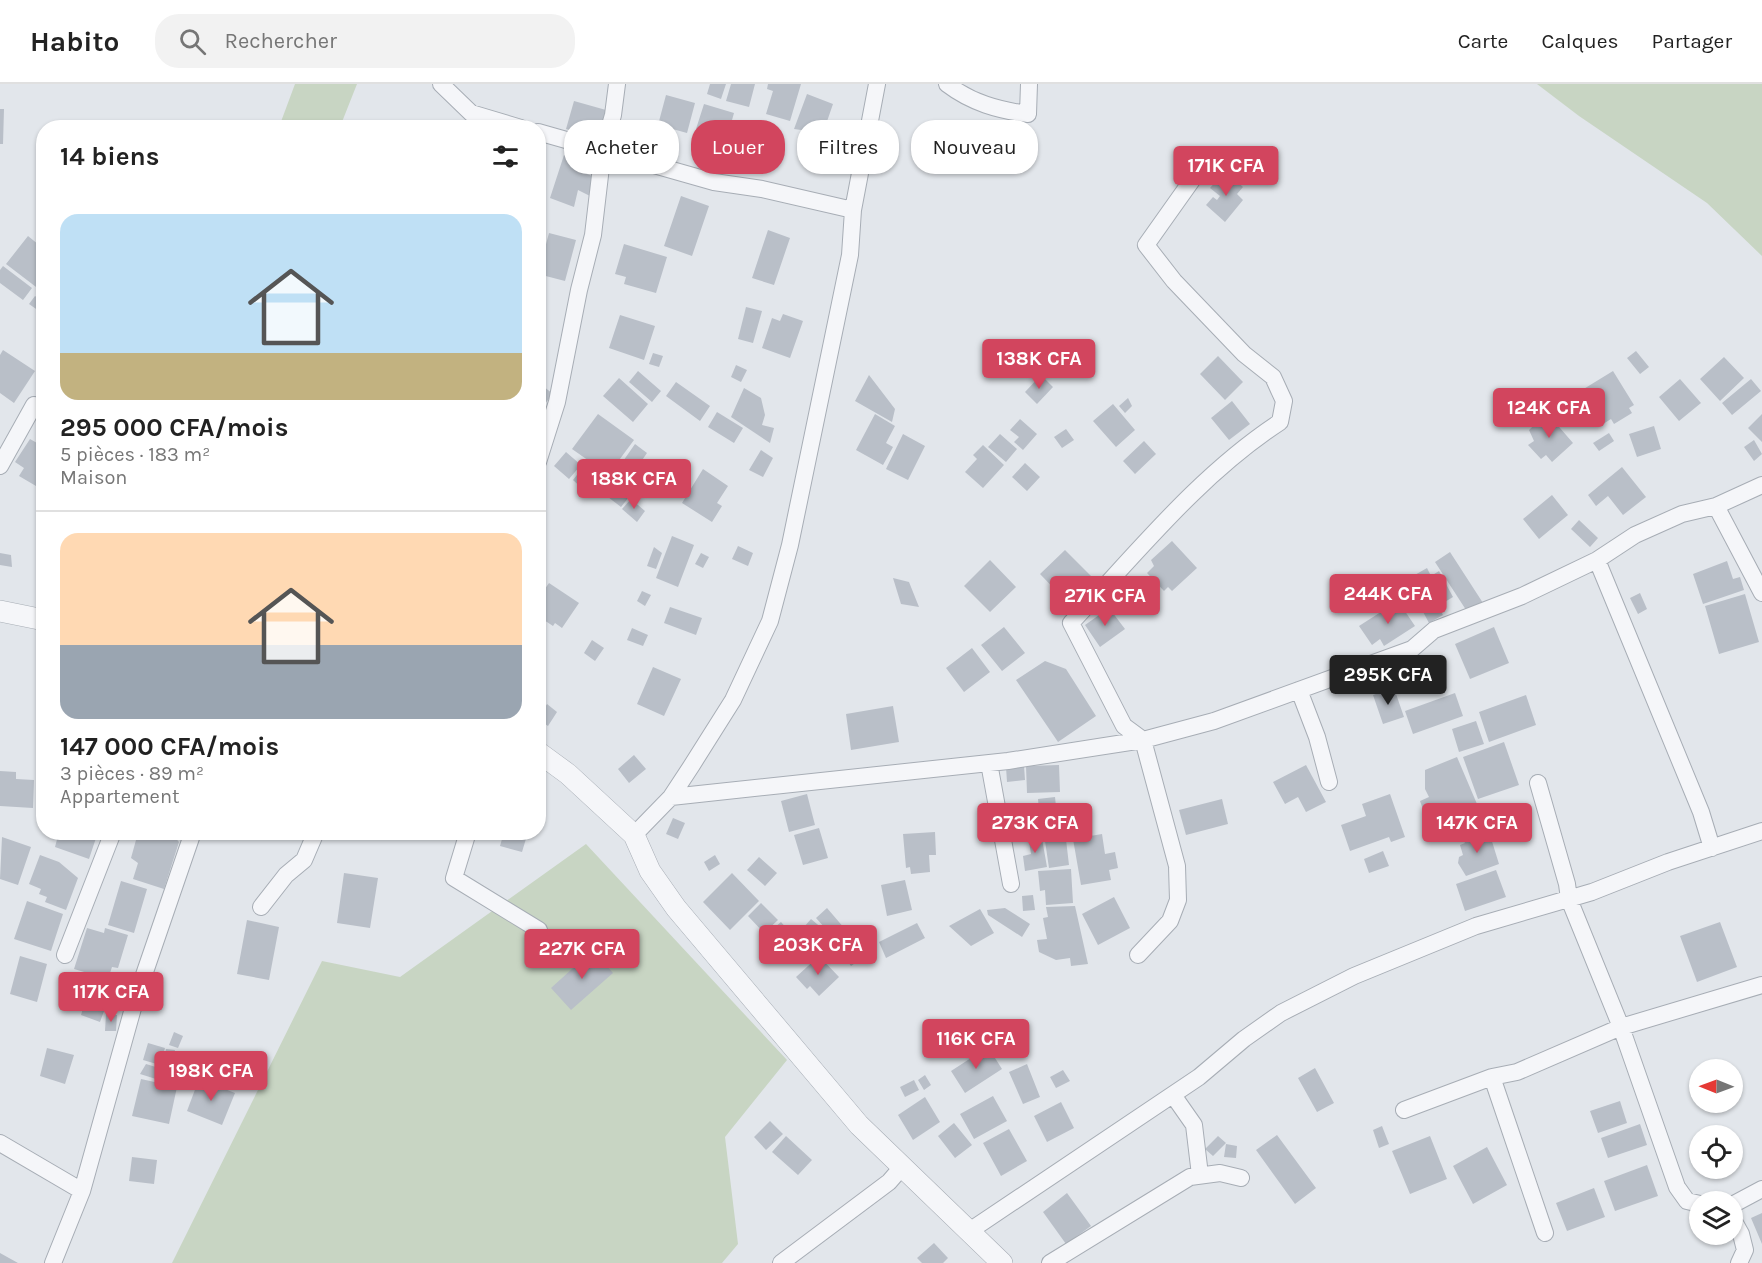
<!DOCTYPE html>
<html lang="fr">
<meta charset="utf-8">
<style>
:root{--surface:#fff;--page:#f2f2f2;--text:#222;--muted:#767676;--line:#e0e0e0;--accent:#d2455e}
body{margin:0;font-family:Karla,sans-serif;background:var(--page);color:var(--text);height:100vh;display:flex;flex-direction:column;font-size:22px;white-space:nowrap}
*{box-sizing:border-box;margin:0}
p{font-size:20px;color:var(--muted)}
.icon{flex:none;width:33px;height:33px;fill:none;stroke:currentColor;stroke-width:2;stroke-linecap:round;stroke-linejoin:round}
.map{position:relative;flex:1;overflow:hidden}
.side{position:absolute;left:36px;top:36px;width:510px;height:720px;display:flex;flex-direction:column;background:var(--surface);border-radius:24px;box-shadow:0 2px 4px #0004}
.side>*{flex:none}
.top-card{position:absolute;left:564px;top:36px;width:570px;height:54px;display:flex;gap:12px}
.needle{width:39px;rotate:271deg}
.controls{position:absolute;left:1689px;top:975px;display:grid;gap:12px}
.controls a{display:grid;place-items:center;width:54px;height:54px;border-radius:50%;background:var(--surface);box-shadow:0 2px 4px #0004;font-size:30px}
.price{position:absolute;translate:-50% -51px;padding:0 14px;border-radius:6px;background:var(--accent);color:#fff;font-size:20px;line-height:39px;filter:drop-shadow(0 2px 3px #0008)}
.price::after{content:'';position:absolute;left:50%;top:36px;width:18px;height:14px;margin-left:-9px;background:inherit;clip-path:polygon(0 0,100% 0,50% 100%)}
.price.active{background:#222;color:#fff}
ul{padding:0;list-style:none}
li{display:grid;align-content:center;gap:12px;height:318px;padding:0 24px}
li+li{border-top:2px solid var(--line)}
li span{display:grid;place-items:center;height:186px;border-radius:18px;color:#555}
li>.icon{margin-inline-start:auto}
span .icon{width:108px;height:108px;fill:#fffc;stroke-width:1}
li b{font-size:26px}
h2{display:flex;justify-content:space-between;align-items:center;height:72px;padding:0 24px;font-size:26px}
.pill{padding:0 21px;border-radius:24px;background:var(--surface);box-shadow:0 2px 4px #0004;font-size:21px;line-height:54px}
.pill.active{background:var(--accent);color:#fff}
header{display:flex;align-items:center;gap:36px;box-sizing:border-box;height:84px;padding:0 30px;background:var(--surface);border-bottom:2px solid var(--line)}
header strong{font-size:28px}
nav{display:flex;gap:33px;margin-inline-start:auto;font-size:21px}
.search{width:420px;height:54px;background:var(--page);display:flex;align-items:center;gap:15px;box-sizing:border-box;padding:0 21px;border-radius:24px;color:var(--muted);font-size:22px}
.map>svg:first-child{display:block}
.green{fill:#c8d5c3}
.building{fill:#b9bfc8}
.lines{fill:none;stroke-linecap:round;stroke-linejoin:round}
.minor-casing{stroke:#a7adb5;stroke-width:18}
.tertiary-casing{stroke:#a7adb5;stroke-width:22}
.minor{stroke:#f5f6f9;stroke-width:16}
.tertiary{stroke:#f5f6f9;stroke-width:21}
</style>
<header>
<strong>Habito</strong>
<div class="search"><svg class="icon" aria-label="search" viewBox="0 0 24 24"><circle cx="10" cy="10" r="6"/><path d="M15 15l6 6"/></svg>Rechercher</div>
<nav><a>Carte</a><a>Calques</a><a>Partager</a></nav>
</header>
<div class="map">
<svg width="1762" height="1179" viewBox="0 0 1762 1179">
<rect width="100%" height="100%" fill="#e2e6eb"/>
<path class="green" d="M295,0H357L340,43H279Z
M1537,0H1762V172L1707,119L1579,32Z
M586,760L787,976L725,1053L738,1160L722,1179H172L322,877L400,893Z"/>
<path class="building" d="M710,0H726L721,15L707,10Z
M731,0H755L749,23L726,17Z
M768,0H801L790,37L766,30L773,7L767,5Z
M807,10L833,20L823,49L794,45Z
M666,11L695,19L687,49L658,41Z
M574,17L606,26L598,54L566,45Z
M704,20L734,29L727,54L696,45Z
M0,25H4L3,60H0Z
M564,71L589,81L587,90L595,93L590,112L578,106L574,123L550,114Z
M1225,87L1243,103L1237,110L1243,116L1225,138L1206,121L1213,113L1217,116L1220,112L1210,104Z
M681,112L709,122L692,172L664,162Z
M768,146L790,154L774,201L752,194Z
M549,149L576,156L565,197L538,190Z
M28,152L44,165V201L40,206L6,180Z
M624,160L667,173L656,209L624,200L626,193L615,190Z
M3,182L32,204L23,216L0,199V186Z
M35,212L44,218L39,227L29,220Z
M746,223L762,227L753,259L738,255Z
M783,230L803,237L790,274L762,264L772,234L780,237Z
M620,231L655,242L644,276L609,264Z
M3,266L35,287L14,319L0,309V271Z
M1636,267L1649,283L1640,290L1627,274Z
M653,269L663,272L659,283L649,280Z
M1218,272L1243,298L1225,316L1200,290Z
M1724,273L1744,294L1720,317L1700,295Z
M736,281L747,286L741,298L731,293Z
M638,287L661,307L652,318L629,298Z
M1613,287L1634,321L1629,324L1632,329L1614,340L1611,335L1603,340L1582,306Z
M869,291L895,325L892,338L855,317Z
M1041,291L1053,303L1037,320L1025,308Z
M619,294L648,320L633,338L603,312Z
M1680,295L1701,319L1679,337L1659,313Z
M1751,295L1761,307L1732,331L1722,319Z
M538,298L553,310L538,328Z
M676,298L710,322L700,337L666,312Z
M744,304L761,314L765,331L762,341L774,344L770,359L731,333Z
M1128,314L1132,322L1125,329L1119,322Z
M1232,317L1250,340L1229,356L1211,334Z
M1113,320L1135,346L1116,363L1093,337Z
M717,328L743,344L734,359L708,343Z
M1547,329L1573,359L1552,378L1546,371L1541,375L1528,361L1534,357L1529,346Z
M598,330L634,356L611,387L595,376L592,379L572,365Z
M875,330L895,342L886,359L893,363L883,381L856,366Z
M1762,330V358L1748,344Z
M1020,335L1037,350L1023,366L1014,358L1019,353L1010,346Z
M1654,342L1661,365L1637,373L1629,350Z
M1066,345L1074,356L1062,364L1054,353Z
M1609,349L1614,357L1599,367L1593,359Z
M903,350L925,362L908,396L886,385Z
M1000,350L1017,365L1006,378L988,363Z
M30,355L44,363V399L40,397L36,402L19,392L24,384L15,378Z
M1754,356L1762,370L1754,377L1744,363Z
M1144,357L1156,370L1135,390L1123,377Z
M635,360L647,369L625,401L612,393Z
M983,361L1004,381L983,404L965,388L977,375L973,371Z
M761,366L773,374L763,393L749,386Z
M566,368L581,381L569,395L554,382Z
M1025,379L1040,393L1027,407L1012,393Z
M584,382L599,395L587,409L573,396Z
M1622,383L1646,413L1623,431L1608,412L1596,422L1588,411Z
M703,385L728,402L717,419L722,422L712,438L682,419Z
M616,403L629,413L621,423L608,413Z
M1552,411L1568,431L1539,455L1523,435Z
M631,415L645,427L637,438L622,425Z
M37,431H44V454L38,455Z
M1579,436L1598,454L1590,463L1571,445Z
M672,452L694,461L678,503L656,494Z
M1172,457L1197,484L1172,507L1168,503L1164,507L1147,489L1154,482L1151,476Z
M738,462L753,469L748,482L732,475Z
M654,463L662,469L656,485L647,482Z
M1065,466L1103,504L1088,518L1081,510L1070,521L1040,490Z
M1450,468L1483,519L1468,529L1435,478Z
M0,469L11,471L12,483L0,481Z
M701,469L709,473L703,484L695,480Z
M990,476L1016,503L990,528L964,502Z
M1727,477L1733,495L1740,493L1744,506L1703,520L1693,490Z
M1427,484L1431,492L1439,487L1453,513L1438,522L1443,531L1429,539L1406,496Z
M893,494L909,498L919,523L901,520Z
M549,499L579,519L562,544L555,539L553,542L538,532V515Z
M642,507L651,511L645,522L637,517Z
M1640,509L1647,525L1638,530L1630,514Z
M1745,510L1759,558L1719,570L1705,522Z
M1398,517L1415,542L1384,562L1380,555L1372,561L1359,542Z
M670,523L702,534L696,551L664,539Z
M1109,524L1125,545L1100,563L1085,541Z
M1004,543L1025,569L1002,587L981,561Z
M1494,543L1509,579L1470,595L1455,560Z
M632,544L648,551L643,562L627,556Z
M592,556L604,564L595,577L584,569Z
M972,564L990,588L964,608L946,584Z
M1045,577L1066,585L1096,632L1058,658L1016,596Z
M653,583L681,595L664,632L637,620Z
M1394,604L1404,633L1383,640L1373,611Z
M1455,609L1463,632L1413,650L1405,627Z
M1526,611L1536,641L1489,658L1479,628Z
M547,620L557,628L548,642L538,635Z
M893,622L899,658L851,666L846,630Z
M1476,637L1484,660L1459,668L1452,645Z
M1504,658L1519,701L1478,715L1463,673Z
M634,671L646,685L629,699L618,685Z
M1457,673L1477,720L1436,737L1432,728L1425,731L1420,717L1429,713L1425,705V686Z
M1059,681L1060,708L1027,709L1026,682Z
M1306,681L1326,718L1306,728L1298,713L1285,720L1273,698Z
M1024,682L1025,696L1007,698L1006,683Z
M0,687L16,688V695L34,696L33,724L0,722Z
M807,710L815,741L789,748L781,717Z
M1390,710L1405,753L1391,758L1389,753L1350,767L1341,741L1366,732L1362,720Z
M1055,713L1058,741L1032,743V737L1045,735L1044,726H1039L1038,715Z
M1222,715L1228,740L1186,751L1179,726Z
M673,734L685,739L678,755L666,750Z
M819,744L828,774L803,781L794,751Z
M1065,747L1069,781L1049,784L1044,750Z
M1479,747L1482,754L1490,751L1499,780L1466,792L1458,779L1459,773L1463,771L1460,761L1465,759L1462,753Z
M59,748H98L89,775L55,763Z
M153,748H170L179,758L164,805L133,795L138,779L131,774L136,756L149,753Z
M504,748H528L522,768L500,762Z
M935,748L936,771H929L930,788L911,790L910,783L906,784L903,750Z
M1041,749L1047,783L1025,787L1023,772L1031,770L1028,751Z
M1102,750L1105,770L1115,768L1118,784L1109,786L1111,796L1081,801L1073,755Z
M2,753L31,763L18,801L0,795Z
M1383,767L1389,782L1369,789L1364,775Z
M40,771L59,778L78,794L66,826L45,818L47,813L39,810L41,805L29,800Z
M715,771L720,780L709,787L704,778Z
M759,773L777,789L765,802L747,786Z
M1071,785L1073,819L1046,821L1045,806L1040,807L1038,787Z
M1496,786L1506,813L1465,827L1456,800Z
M344,789L378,794L370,844L337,839Z
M732,789L759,817L730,846L703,818Z
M905,796L912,826L887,832L881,801Z
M121,797L147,805L134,849L108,841Z
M1033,811L1035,826L1023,827L1022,812Z
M1114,813L1130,844L1098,861L1082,830Z
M27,817L63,830L51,867L14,855Z
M761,819L778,836L764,849L748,832Z
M1075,822L1088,880L1071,882L1070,874L1056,876L1039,868L1037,856L1047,855L1043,834L1048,833L1046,823Z
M827,824L845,845L835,855L816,834Z
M1005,824L1030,840L1022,853L988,831L987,826Z
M980,825L994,849L971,862L949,842Z
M811,835L823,845L816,853L804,843Z
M247,836L279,843L269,896L237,890Z
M781,838L802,862L783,879L762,854Z
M1720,838L1737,883L1697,898L1680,852Z
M917,839L925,854L886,874L879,858Z
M87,844L104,849L105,844L128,851L118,884L112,883L108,895L74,885Z
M846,854L861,875L851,882L836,861Z
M593,866L613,889L571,926L551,904Z
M20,872L47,880L37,918L10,910Z
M819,872L839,893L819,912L810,902L807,905L796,893Z
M90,901L111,908L109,914L113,916L110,929L104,927L100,938L81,931Z
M106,930L117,931L116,947H105Z
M174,948L183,952L178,964L169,961Z
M148,959L165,964L160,981L143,976Z
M988,963L1002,985L965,1009L951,987Z
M47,964L74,971L65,1000L40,992Z
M166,965L175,966L168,997L160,995Z
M146,980L159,984L156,995L140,990Z
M1027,980L1040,1013L1023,1020L1009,988Z
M1315,984L1334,1019L1317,1028L1298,994Z
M1063,986L1070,997L1056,1004L1050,993Z
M925,991L931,1001L924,1006L918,996Z
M141,995L177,1003L169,1040L132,1032Z
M199,995L235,1009L222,1041L187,1027Z
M914,996L919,1006L905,1013L900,1003Z
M993,1012L1007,1037L974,1055L960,1030Z
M925,1013L940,1038L913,1056L898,1031Z
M1620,1017L1627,1039L1598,1049L1590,1027Z
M1061,1018L1074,1044L1047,1058L1034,1032Z
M770,1037L783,1050L766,1066L754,1053Z
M954,1039L972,1061L955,1074L938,1052Z
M1640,1040L1647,1061L1608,1074L1601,1054Z
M1382,1042L1389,1060L1379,1064L1373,1046Z
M1009,1045L1027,1077L1001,1092L983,1059Z
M1277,1051L1316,1104L1295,1120L1256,1066Z
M786,1052L812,1076L798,1091L772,1068Z
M1218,1052L1226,1059L1213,1072L1205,1065Z
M1430,1052L1447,1095L1410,1110L1392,1067Z
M1226,1060L1237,1062L1236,1074L1224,1073Z
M1487,1063L1507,1101L1473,1120L1453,1082Z
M132,1073L157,1076L154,1100L129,1097Z
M1647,1081L1658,1112L1615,1127L1604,1097Z
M1594,1104L1605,1133L1567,1147L1556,1119Z
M1067,1109L1091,1142L1066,1160L1043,1128Z
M1762,1129V1160L1751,1134Z
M934,1159L948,1174L943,1179H922L917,1174Z
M0,1169L18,1179H0Z"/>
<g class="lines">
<g class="minor-casing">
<path id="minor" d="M441,0L471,29L521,44
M947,0C972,19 998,26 1028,30L1029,0
M538,48L714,98L762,105L853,126
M538,378L557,318L579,206L593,151L603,66L613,31L617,0
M0,382L34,321
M1762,401L1716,422L1762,509
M1597,476L1701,728L1712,764
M1299,606L1317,653L1329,698
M989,679L1011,800
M1538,699L1567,800L1569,815L1621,943L1677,1103L1687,1117L1700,1120
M671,713L1008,677L1143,656L1214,637L1412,565L1434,546L1522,512L1597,476L1635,451L1682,430L1716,422
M468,748L454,794L539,846
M634,751L671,713L692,681L733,616L770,537L790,461L850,171L853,126L877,0
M261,823L286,791L304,776L316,748
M65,871L113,748
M1138,871L1170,837L1178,816L1177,782L1143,656L1124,642L1071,539C1137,469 1199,391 1280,338L1284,317L1273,293L1244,270L1174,197L1146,161L1202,82
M1492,993L1545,1149
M1173,1011L1194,1041L1200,1091
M1404,1026L1492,993L1517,988L1621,943L1762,901
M0,1059L82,1107
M1732,1121L1762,1105
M1732,1134L1741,1150L1745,1166L1739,1179
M968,1148L1199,993L1244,955L1281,929L1354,892L1476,842L1592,808L1668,778L1762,747
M53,1179L82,1107L135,917L193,748
M781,1179L889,1098L902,1083
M1050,1179L1190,1093L1220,1089L1241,1094"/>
</g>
<g class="tertiary-casing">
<path id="tertiary" d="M0,527L44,536
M538,668L568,690L634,751L650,787L676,824L859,1041L1002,1179"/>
</g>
<use href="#minor" class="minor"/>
<use href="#tertiary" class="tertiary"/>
</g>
</svg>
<div class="controls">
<a><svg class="needle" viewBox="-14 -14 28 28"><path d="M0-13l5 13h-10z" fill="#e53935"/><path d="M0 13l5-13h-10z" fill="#767676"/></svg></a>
<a><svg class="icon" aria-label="locate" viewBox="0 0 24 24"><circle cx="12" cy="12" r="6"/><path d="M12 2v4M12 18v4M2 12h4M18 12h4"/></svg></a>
<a><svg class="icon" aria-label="layers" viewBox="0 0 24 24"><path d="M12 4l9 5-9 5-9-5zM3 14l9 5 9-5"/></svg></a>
</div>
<b class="price" style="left:1226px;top:113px">171K CFA</b>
<b class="price" style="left:1039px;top:306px">138K CFA</b>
<b class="price" style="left:1549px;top:355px">124K CFA</b>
<b class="price" style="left:634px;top:426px">188K CFA</b>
<b class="price" style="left:1388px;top:541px">244K CFA</b>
<b class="price" style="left:1105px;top:543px">271K CFA</b>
<b class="price active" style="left:1388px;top:622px">295K CFA</b>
<b class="price" style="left:1035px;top:770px">273K CFA</b>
<b class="price" style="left:1477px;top:770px">147K CFA</b>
<b class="price" style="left:818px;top:892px">203K CFA</b>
<b class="price" style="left:582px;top:896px">227K CFA</b>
<b class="price" style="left:111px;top:939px">117K CFA</b>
<b class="price" style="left:976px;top:986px">116K CFA</b>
<b class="price" style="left:211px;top:1018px">198K CFA</b>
<div class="top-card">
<a class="pill">Acheter</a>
<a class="pill active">Louer</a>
<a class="pill">Filtres</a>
<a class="pill">Nouveau</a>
</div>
<section class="side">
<h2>14 biens<svg class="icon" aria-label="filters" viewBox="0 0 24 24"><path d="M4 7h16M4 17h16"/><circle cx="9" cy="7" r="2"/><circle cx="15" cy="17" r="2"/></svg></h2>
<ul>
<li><span style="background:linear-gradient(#bfe0f5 75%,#c2b280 0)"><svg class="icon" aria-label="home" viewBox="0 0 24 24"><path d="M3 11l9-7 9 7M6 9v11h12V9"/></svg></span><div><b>295 000 CFA/mois</b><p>5 pièces · 183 m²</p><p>Maison</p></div></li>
<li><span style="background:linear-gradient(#ffd9b3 60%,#9aa5b1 0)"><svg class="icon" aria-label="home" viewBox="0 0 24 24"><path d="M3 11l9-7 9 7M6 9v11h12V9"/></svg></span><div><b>147 000 CFA/mois</b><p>3 pièces · 89 m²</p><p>Appartement</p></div></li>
</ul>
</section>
</div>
